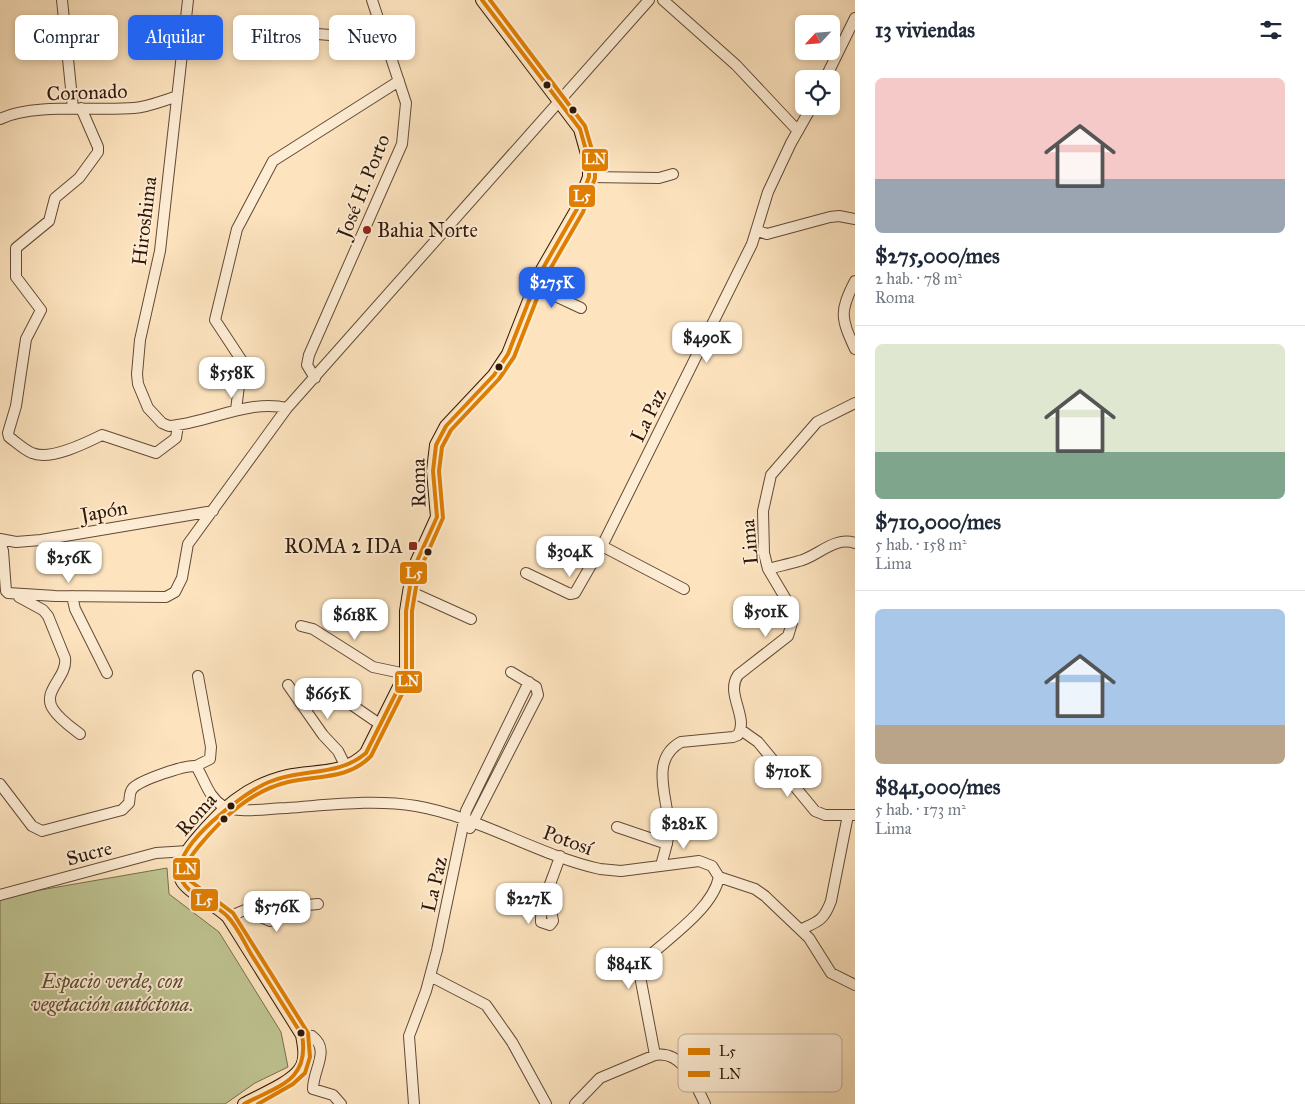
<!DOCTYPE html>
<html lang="es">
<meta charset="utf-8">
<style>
:root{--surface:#fff;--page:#f2f2f3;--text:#1f2937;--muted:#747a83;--line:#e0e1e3;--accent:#2563eb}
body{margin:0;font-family:"IM FELL Great Primer",serif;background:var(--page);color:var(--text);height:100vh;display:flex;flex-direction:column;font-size:19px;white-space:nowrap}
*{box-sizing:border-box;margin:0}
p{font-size:16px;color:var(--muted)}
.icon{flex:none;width:28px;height:28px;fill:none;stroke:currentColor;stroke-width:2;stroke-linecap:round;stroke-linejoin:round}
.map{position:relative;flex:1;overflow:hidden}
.drawer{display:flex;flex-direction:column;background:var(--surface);width:450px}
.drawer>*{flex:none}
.guide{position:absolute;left:15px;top:15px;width:475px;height:45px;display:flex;gap:10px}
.needle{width:32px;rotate:244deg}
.fabs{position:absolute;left:795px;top:15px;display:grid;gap:10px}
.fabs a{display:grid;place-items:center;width:45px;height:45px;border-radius:8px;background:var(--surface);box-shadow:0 2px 8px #0003;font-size:25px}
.price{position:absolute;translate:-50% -42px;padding:0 11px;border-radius:10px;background:#fff;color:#222;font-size:16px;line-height:32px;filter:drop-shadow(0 1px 2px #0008)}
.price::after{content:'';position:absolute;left:50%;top:30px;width:15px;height:11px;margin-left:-8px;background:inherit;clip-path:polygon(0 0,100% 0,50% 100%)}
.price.selected{background:var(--accent);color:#fff}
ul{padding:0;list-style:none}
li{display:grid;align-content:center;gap:10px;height:265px;padding:0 20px}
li+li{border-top:1px solid var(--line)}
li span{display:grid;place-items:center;height:155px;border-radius:8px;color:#555}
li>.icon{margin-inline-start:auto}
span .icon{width:90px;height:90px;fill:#fffc;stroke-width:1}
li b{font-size:21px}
h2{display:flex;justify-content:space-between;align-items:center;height:60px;padding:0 20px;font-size:21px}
.pill{padding:0 18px;border-radius:8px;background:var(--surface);box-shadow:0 2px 8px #0003;font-size:18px;line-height:45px}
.pill.selected{background:var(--accent);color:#fff}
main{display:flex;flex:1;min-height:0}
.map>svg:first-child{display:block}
.green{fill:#bfc492;stroke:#776e4c}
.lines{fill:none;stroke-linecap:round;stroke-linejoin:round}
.minor-casing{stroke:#624a35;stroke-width:12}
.major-casing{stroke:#2f1707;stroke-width:14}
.minor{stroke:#feedd5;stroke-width:10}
.major{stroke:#fde4bf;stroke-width:12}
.bus-1-casing{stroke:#feedd5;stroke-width:8}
.bus-2-casing{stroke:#feedd5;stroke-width:8}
.bus-1{stroke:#e07e01;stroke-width:4}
.bus-2{stroke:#e07e01;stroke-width:4}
.bus-dot{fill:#2f1707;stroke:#feedd5;stroke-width:2}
.poi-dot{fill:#8f2418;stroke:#feedd5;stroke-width:2}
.labels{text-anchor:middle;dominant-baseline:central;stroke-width:4;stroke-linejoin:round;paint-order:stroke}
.street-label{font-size:20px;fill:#2f1707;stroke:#feedd5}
.poi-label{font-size:20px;fill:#2f1707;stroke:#feedd5;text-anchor:start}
.park-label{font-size:20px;font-style:italic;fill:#5a4b31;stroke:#feedd5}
.key{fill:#feedd5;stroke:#c0ad97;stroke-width:1}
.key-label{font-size:14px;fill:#2f1707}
.line-badge{stroke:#feedd5;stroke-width:2}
.badge-label{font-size:14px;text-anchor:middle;font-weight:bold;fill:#fff}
</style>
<main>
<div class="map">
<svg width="855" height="1104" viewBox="0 0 855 1104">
<rect width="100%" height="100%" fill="#fde4bf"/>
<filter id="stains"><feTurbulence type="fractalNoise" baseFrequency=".004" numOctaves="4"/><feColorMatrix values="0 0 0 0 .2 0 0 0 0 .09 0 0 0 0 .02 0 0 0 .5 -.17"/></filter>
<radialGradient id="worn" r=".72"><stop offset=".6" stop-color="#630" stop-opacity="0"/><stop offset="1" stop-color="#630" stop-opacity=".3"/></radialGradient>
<path class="green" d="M167,868L169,894L219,932L281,1032L288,1067L255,1083L225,1104H0V897Z"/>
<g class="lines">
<g class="minor-casing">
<path id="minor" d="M62,0L73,108
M188,0L160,251L140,340L137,374L138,384L148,408L162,423L169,426C208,423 248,399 287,408
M663,0L736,65L798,131
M292,32L368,38L383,33
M825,79L855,18
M81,108L98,147V152L79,178L55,198L49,221L16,248V277L41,310L26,339L16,406L8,433L9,437C16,442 24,450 32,453C50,461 86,443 102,435L156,453L176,438L178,425
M0,119C33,103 97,111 134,108C148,107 162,101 175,97
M589,177L659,178L673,174
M758,231L767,234L830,217L839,216L855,219
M855,281C839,312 841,318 855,349
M534,286L581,308
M315,378L307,365L309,355L402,144L406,103L372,0
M236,410L242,361L215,320L237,229L273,161L399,81
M0,539L16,542L41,540L213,511
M0,542L3,551L6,591L8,593L55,596L166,597L175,592L182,578L188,544L287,408L649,0
M768,569C779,566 789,564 799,561C817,557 834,536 855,543
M526,573L570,594L575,593L602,546
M684,589L602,546L752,244L768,192L791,143L812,106
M409,591L471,619
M72,596L75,609L107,673
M19,597L43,610L48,616L65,658C68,677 41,691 53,709C59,719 71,727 80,734
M301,626L313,629L373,667L406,674
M288,685L323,735L338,751L346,767
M318,688L336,694L381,725
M741,730L758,742L815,811L825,815H855
M196,766L210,759L211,747L198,676
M0,784L32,826L42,831L122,810L129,803C130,798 129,792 133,788C141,780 184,765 196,766C205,780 208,797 223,806C237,814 271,808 287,808C330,805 374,799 416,806C480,817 537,855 600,869L621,871L699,861L712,866L719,877L755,889L765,896L809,938L831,973L855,985
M617,827L667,844
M470,828L538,695L536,687L511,672
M661,866C664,853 669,841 669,828C669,801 648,760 681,742L733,737L738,735C749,717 725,694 738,675L788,636L792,623L787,601L768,569L764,553L763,511L771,475L817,422L855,403
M548,894L553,921L550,925L541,922C540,904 555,874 560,856
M0,895L156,853L188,851
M228,917L245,910L270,921L307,905L318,904
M802,929C819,921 824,920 831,901L848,815
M430,976L486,1005L512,1042L546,1104
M302,1035L312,1036C331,1050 313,1069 313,1089L333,1095L341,1104
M414,1104L409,1036L426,991L437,950L466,811L529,682
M575,1104L600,1078L655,1055
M705,1104C695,1084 683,1050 655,1055L639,971L641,964L647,958C670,937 713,908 719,877"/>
</g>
<g class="major-casing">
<path id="major" d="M244,1104C258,1096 291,1083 300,1069C307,1060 304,1046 302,1035L228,917C216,904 186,892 181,879C175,865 187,851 195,841C222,809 245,786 287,776C315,770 345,775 366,753L406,673V611L410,586L417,561L437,517L433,471L436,445L446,426L494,375L508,354L539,275L577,209L589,177V161L580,129L482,0"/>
</g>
<use href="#minor" class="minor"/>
<use href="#major" class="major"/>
<g class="bus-1-casing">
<path id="bus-1" d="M244,1104C278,1086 310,1081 302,1035C285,1008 268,981 251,954C244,942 237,926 227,916C214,902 182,894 180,874C175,844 244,792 269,782C302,768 338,777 366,753L406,673V611L410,586L417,561L437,517L433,471L436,445L446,426L494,375L508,354L539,275L577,209L589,177V161L580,129L482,0"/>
</g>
<g class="bus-2-casing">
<path id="bus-2" d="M258,1104L293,1084L305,1073L310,1057L308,1033L233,913L189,880C181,867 191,856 199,846C223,817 251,791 288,782C318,775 348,780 371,756L412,674V611L416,587L423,563L443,518L439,471L442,447L451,430L499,379L514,357L545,278L583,212L595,178V160L585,126L490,0"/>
</g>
<use href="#bus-1" class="bus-1"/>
<use href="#bus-2" class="bus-2"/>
</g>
<g class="bus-dot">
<circle cx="547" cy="85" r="4.5"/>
<circle cx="573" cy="110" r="4.5"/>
<circle cx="499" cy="367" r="4.5"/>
<circle cx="428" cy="552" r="4.5"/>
<circle cx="231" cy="806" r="4.5"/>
<circle cx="224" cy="819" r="4.5"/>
<circle cx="301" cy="1033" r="4.5"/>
</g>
<g class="poi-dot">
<circle cx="367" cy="230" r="5"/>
<rect x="408" y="541" width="10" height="10" rx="2.5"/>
</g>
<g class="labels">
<g class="street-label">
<text transform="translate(87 92) rotate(-2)">Coronado</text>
<text transform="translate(363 186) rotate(-68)">José H. Porto</text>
<text transform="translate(144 221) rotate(-83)">Hiroshima</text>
<text transform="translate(648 415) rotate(-64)">La Paz</text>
<text transform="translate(418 483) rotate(-91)">Roma</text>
<text transform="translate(104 511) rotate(-10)">Japón</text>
<text transform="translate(749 542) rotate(-95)">Lima</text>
<text transform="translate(196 814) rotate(-48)">Roma</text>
<text transform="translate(568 840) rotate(20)">Potosí</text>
<text transform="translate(89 853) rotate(-15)">Sucre</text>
<text transform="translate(434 884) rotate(-77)">La Paz</text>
</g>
<g class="poi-label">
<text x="377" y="230">Bahia Norte</text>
<text x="403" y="546" text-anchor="end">ROMA 2 IDA</text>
</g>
<g class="park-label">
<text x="112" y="981">Espacio verde, con<tspan x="112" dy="23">vegetación autóctona.</tspan></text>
</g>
</g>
<rect x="678" y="1034" width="164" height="58" rx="8" class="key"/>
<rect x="688" y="1048" width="22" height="7" fill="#e07e01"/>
<rect x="688" y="1071" width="22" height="6" fill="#e07e01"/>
<g class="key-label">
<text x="719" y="1056">L5</text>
<text x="719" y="1079">LN</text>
</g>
<g class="line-badge">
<rect x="581" y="148" width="28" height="24" rx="5" fill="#e07e01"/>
<rect x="568" y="184" width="28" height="24" rx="5" fill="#e07e01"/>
<rect x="399" y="561" width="29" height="24" rx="5" fill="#e07e01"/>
<rect x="394" y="670" width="29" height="24" rx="5" fill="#e07e01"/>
<rect x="172" y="857" width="29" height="24" rx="5" fill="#e07e01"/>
<rect x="190" y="888" width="29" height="24" rx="5" fill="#e07e01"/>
</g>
<g class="badge-label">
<text x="595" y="164">LN</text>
<text x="582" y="201">L5</text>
<text x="414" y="578">L5</text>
<text x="408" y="686">LN</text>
<text x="186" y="874">LN</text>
<text x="204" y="905">L5</text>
</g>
<rect width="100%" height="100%" filter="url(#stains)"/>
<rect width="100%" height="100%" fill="url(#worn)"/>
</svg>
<div class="fabs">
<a><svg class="needle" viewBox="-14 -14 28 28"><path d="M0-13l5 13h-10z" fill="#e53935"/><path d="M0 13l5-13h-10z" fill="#747a83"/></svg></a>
<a><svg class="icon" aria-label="locate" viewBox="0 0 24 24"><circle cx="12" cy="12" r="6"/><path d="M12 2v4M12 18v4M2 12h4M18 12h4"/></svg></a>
</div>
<b class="price selected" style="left:552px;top:309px">$275K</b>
<b class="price" style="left:707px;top:364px">$490K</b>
<b class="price" style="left:232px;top:399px">$558K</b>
<b class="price" style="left:570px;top:578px">$304K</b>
<b class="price" style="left:69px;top:584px">$256K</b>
<b class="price" style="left:766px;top:638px">$501K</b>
<b class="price" style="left:355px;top:641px">$618K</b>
<b class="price" style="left:328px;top:720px">$665K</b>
<b class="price" style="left:788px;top:798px">$710K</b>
<b class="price" style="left:684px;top:850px">$282K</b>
<b class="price" style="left:529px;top:925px">$227K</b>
<b class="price" style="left:277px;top:933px">$576K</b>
<b class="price" style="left:629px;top:990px">$841K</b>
<div class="guide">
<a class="pill">Comprar</a>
<a class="pill selected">Alquilar</a>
<a class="pill">Filtros</a>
<a class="pill">Nuevo</a>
</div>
</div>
<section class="drawer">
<h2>13 viviendas<svg class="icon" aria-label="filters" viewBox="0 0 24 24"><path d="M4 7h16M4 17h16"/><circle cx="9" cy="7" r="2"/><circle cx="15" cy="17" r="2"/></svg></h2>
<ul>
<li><span style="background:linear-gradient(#f6c9c9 65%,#9aa5b1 0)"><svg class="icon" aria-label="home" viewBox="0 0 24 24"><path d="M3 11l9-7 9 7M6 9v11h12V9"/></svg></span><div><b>$275,000/mes</b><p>2 hab. · 78 m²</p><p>Roma</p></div></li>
<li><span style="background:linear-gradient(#dfe7d0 70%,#7fa58c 0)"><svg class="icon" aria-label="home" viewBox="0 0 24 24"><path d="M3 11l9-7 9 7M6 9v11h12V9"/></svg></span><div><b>$710,000/mes</b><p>5 hab. · 158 m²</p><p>Lima</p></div></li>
<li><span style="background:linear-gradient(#a9c7e8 75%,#b9a48a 0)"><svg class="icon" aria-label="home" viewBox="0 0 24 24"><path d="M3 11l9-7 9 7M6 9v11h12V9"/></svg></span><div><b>$841,000/mes</b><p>5 hab. · 173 m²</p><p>Lima</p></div></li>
</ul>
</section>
</main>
